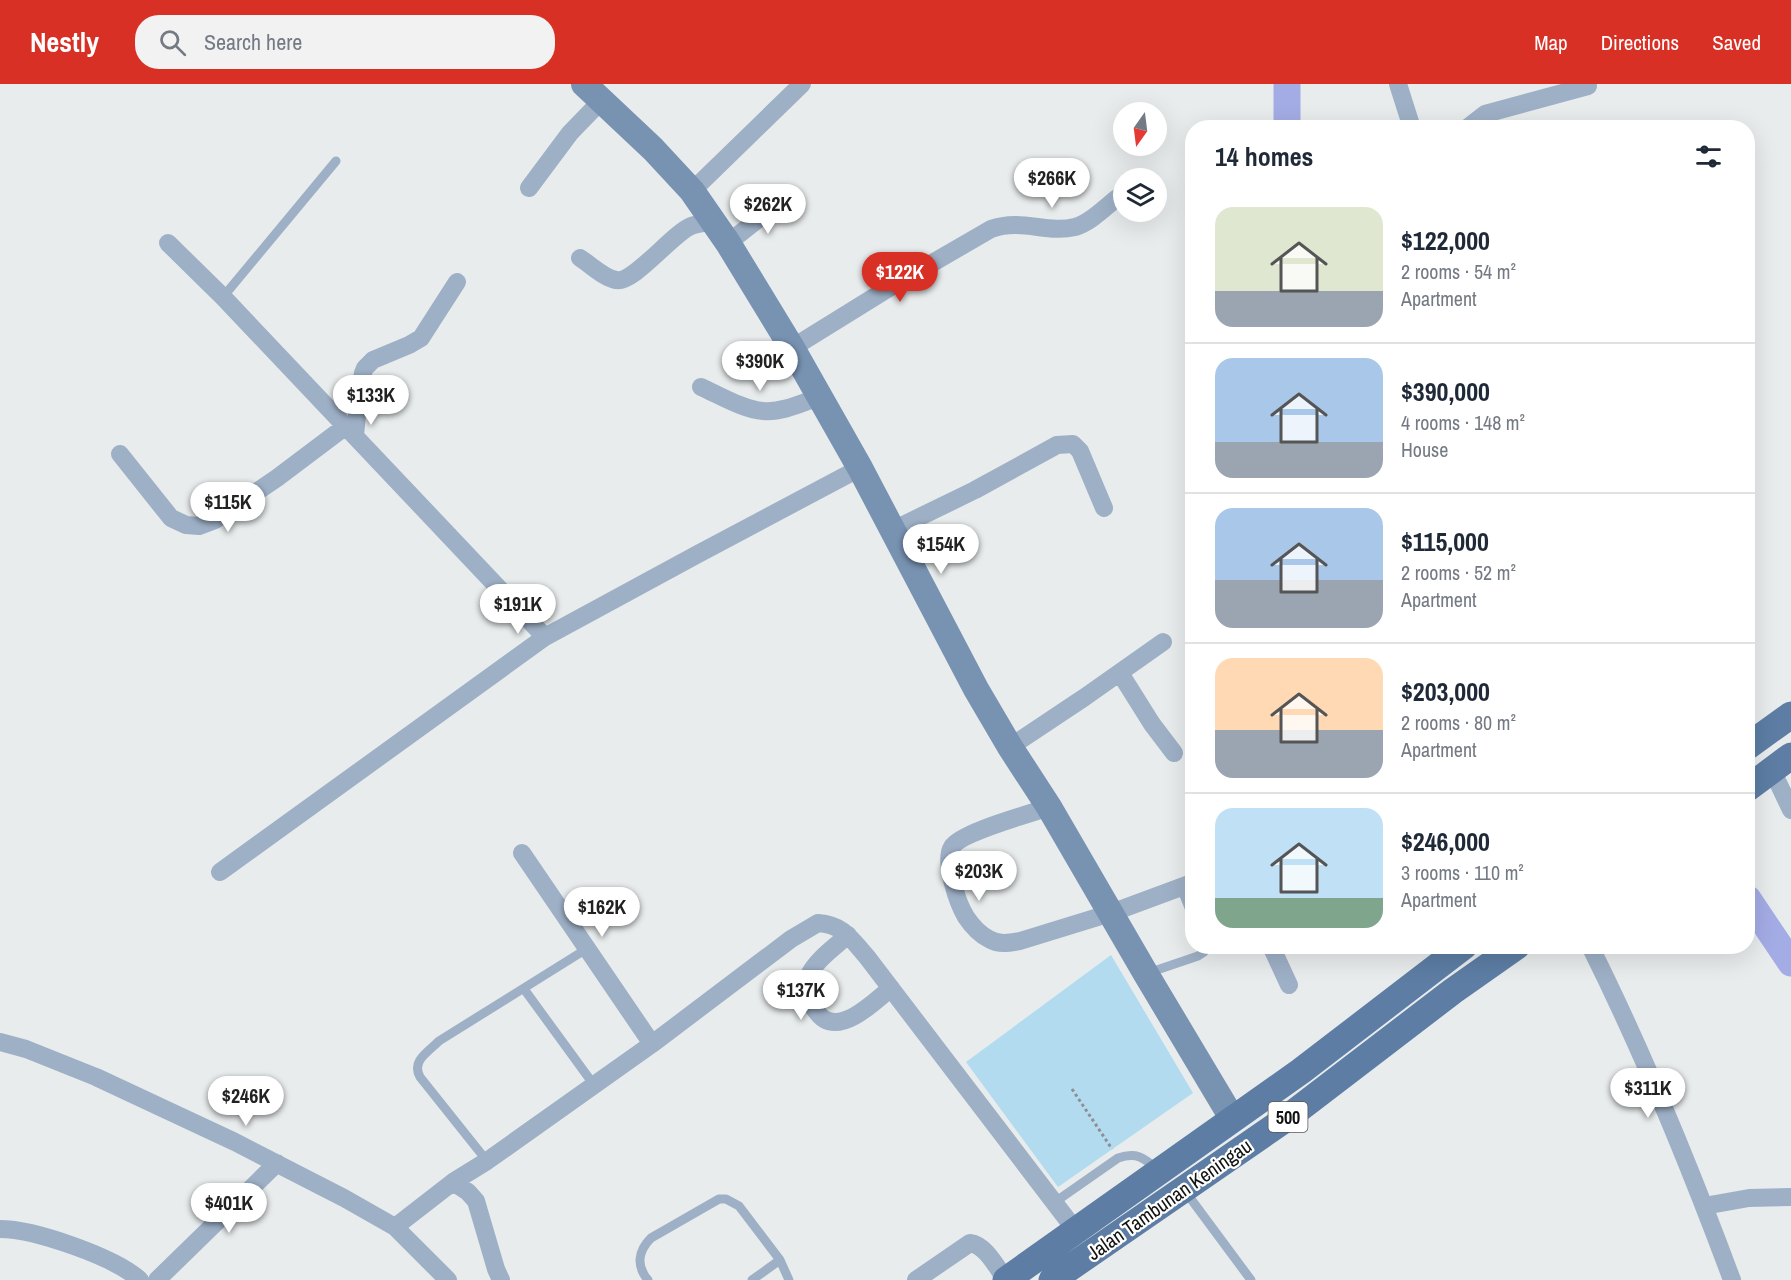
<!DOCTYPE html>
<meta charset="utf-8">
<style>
:root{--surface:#fff;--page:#f2f2f3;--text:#1f2937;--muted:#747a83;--line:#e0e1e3;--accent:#d93025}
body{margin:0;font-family:"Archivo Narrow",sans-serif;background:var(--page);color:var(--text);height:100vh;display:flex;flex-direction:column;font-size:22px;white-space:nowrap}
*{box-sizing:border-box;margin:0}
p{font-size:20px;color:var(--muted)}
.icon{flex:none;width:33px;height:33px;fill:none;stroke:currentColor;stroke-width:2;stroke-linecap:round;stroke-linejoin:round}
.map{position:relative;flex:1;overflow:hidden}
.panel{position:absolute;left:1185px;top:36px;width:570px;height:834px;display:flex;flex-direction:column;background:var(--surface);border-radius:24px;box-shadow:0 6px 24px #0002}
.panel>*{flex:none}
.needle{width:39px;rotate:194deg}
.fabs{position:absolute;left:1113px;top:18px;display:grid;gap:12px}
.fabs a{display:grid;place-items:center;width:54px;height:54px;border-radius:50%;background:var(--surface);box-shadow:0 6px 24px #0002;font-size:30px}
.price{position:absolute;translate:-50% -51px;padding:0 14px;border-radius:21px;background:#fff;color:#222;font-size:20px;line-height:39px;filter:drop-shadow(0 2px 3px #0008)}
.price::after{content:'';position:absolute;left:50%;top:36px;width:18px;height:14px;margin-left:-9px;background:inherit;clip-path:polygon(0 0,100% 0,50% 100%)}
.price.on{background:var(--accent);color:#fff}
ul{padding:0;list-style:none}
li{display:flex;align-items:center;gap:18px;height:150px;padding:0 30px}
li+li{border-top:2px solid var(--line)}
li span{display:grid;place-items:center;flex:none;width:168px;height:120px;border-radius:18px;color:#555}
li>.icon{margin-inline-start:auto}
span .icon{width:72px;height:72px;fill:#fffc;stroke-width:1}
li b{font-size:26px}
h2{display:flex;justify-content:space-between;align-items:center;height:72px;padding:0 30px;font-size:26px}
header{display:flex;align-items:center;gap:36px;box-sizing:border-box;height:84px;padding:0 30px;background:var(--accent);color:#fff}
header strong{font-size:28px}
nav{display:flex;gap:33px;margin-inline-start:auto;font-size:21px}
.search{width:420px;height:54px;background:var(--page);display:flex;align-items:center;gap:15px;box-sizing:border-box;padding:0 21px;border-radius:24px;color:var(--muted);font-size:22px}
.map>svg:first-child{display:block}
.green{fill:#b2dbf0}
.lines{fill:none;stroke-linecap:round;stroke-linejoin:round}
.river{stroke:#a4ace5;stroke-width:27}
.path{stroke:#8d8f90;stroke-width:3;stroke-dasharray:3 3;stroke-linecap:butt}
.lane{stroke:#9eb0c6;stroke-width:9}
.street{stroke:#9eb0c6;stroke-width:18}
.secondary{stroke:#7892b2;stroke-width:26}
.primary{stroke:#5d7da4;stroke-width:27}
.labels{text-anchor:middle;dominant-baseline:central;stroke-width:4.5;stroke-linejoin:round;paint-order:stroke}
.shield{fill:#fff;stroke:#585959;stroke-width:1.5}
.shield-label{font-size:18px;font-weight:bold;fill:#111212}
.street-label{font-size:20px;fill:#111212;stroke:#fff}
</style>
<header>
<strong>Nestly</strong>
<div class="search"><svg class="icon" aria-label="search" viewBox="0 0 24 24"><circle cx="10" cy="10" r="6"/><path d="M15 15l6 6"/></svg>Search here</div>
<nav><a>Map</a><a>Directions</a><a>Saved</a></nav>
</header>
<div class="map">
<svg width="1791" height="1196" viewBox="0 0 1791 1196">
<rect width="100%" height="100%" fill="#e8eced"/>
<path class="green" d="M1111,871L1193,1009L1058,1103L966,978Z"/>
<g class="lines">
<path class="river" d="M1287,44V0
M1748,815L1791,879"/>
<path class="path" d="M1072,1005L1112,1065"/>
<path class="lane" d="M223,213L336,77
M1181,804L1192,831
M1148,889L1198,872L1204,868L1205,862
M524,905L594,1001
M487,1077L420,993C411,977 428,968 439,957L588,864
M1185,1107L1251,1196
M1055,1118L1118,1074C1136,1068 1143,1073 1157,1085
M648,1196C636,1182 638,1167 651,1154L719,1115H726L739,1122L780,1176L789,1196
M752,1196L780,1176"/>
<path class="street" d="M1398,0L1412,44
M1467,44L1485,30L1588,2
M529,104L570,49L602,16
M692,107L802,0
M168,159L223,213L545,553
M728,159L785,114
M580,174C591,181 604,194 616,196C633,200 672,150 691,142C698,139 706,139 714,138
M792,264L884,207L991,145C1022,134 1047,150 1075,143C1092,138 1107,121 1121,111
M701,303C719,311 744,326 763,327C781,329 802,319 819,313
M355,352L359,309L363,289L365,284L373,276L409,261L421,254L457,198
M120,370L171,434L186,441L199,442L215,436L277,394L346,342
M893,446L975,406L1057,361L1073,360L1080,367L1104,424
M1120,589L1152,640L1174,669
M1010,663L1085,613L1163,558
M1772,686L1791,726
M1049,723C1030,730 961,748 952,763C943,777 958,820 966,833C972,842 979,850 989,855C999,861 1009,859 1020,857L1111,829L1192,799
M522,769L652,960
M220,788L545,553L698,470L860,384
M848,851C835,863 817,875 809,891C804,901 806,912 812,921C815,926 819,932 824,935C845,948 876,916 891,904
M1271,862L1289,901
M1590,862C1644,970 1690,1083 1732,1196
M0,958L26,965L96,993L235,1058L344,1114L395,1143L448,1196
M453,1098L468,1108L476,1117L496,1185L501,1196
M1704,1122L1749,1114L1791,1113
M395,1143L453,1098L487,1077L652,960L791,855L818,839C844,841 851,855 867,873L1076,1147
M0,1145C34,1145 115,1173 140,1196
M157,1196L277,1079
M916,1196L970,1159C986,1161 997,1184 1006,1196"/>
<path class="secondary" d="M584,0L653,65L692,107L728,159L792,264L860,384L976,605L1010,663L1049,723L1146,890L1232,1034"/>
<path class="primary" d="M1748,662L1791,631
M1748,704L1791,672
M1006,1196L1301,987L1464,862
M1052,1196L1287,1034L1453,907L1517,862"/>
</g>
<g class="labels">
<rect class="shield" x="1268.5" y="1018" width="39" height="30" rx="4.5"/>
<g class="shield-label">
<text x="1288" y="1033">500</text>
</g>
<g class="street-label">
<text transform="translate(1169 1115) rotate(-35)">Jalan Tambunan Keningau</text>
</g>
</g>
</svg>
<div class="fabs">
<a><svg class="needle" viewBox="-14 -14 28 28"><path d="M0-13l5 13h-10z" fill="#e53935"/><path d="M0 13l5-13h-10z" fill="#747a83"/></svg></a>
<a><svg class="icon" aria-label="layers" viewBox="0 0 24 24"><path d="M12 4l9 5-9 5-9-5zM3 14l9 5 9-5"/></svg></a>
</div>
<b class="price" style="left:1052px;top:125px">$266K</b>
<b class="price" style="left:768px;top:151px">$262K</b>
<b class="price on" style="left:900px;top:219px">$122K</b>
<b class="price" style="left:760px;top:308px">$390K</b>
<b class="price" style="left:371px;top:342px">$133K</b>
<b class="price" style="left:228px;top:449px">$115K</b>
<b class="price" style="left:941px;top:491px">$154K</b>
<b class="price" style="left:518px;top:551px">$191K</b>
<b class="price" style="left:979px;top:818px">$203K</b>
<b class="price" style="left:602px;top:854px">$162K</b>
<b class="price" style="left:801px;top:937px">$137K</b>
<b class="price" style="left:1648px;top:1035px">$311K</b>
<b class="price" style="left:246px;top:1043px">$246K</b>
<b class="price" style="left:229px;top:1150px">$401K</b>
<section class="panel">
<h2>14 homes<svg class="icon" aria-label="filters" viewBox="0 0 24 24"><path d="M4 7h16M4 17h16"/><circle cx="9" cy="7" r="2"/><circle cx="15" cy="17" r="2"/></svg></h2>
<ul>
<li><span style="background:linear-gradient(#dfe7d0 70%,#9aa5b1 0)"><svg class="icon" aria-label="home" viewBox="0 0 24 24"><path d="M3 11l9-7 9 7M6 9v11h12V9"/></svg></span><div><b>$122,000</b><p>2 rooms · 54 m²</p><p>Apartment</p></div></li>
<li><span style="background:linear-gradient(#a9c7e8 70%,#9aa5b1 0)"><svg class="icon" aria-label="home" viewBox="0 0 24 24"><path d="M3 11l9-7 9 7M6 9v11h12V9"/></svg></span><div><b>$390,000</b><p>4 rooms · 148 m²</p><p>House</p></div></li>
<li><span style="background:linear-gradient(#a9c7e8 60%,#9aa5b1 0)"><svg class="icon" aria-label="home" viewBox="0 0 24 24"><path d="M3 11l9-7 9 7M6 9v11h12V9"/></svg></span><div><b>$115,000</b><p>2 rooms · 52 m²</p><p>Apartment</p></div></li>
<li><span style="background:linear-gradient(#ffd9b3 60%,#9aa5b1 0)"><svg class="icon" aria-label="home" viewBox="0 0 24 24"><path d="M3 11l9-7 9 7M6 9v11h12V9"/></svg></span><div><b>$203,000</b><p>2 rooms · 80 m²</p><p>Apartment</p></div></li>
<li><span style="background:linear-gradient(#bfe0f5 75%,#7fa58c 0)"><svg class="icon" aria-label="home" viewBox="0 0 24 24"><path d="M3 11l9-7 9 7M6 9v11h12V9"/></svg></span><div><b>$246,000</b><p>3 rooms · 110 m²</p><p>Apartment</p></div></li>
</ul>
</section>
</div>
